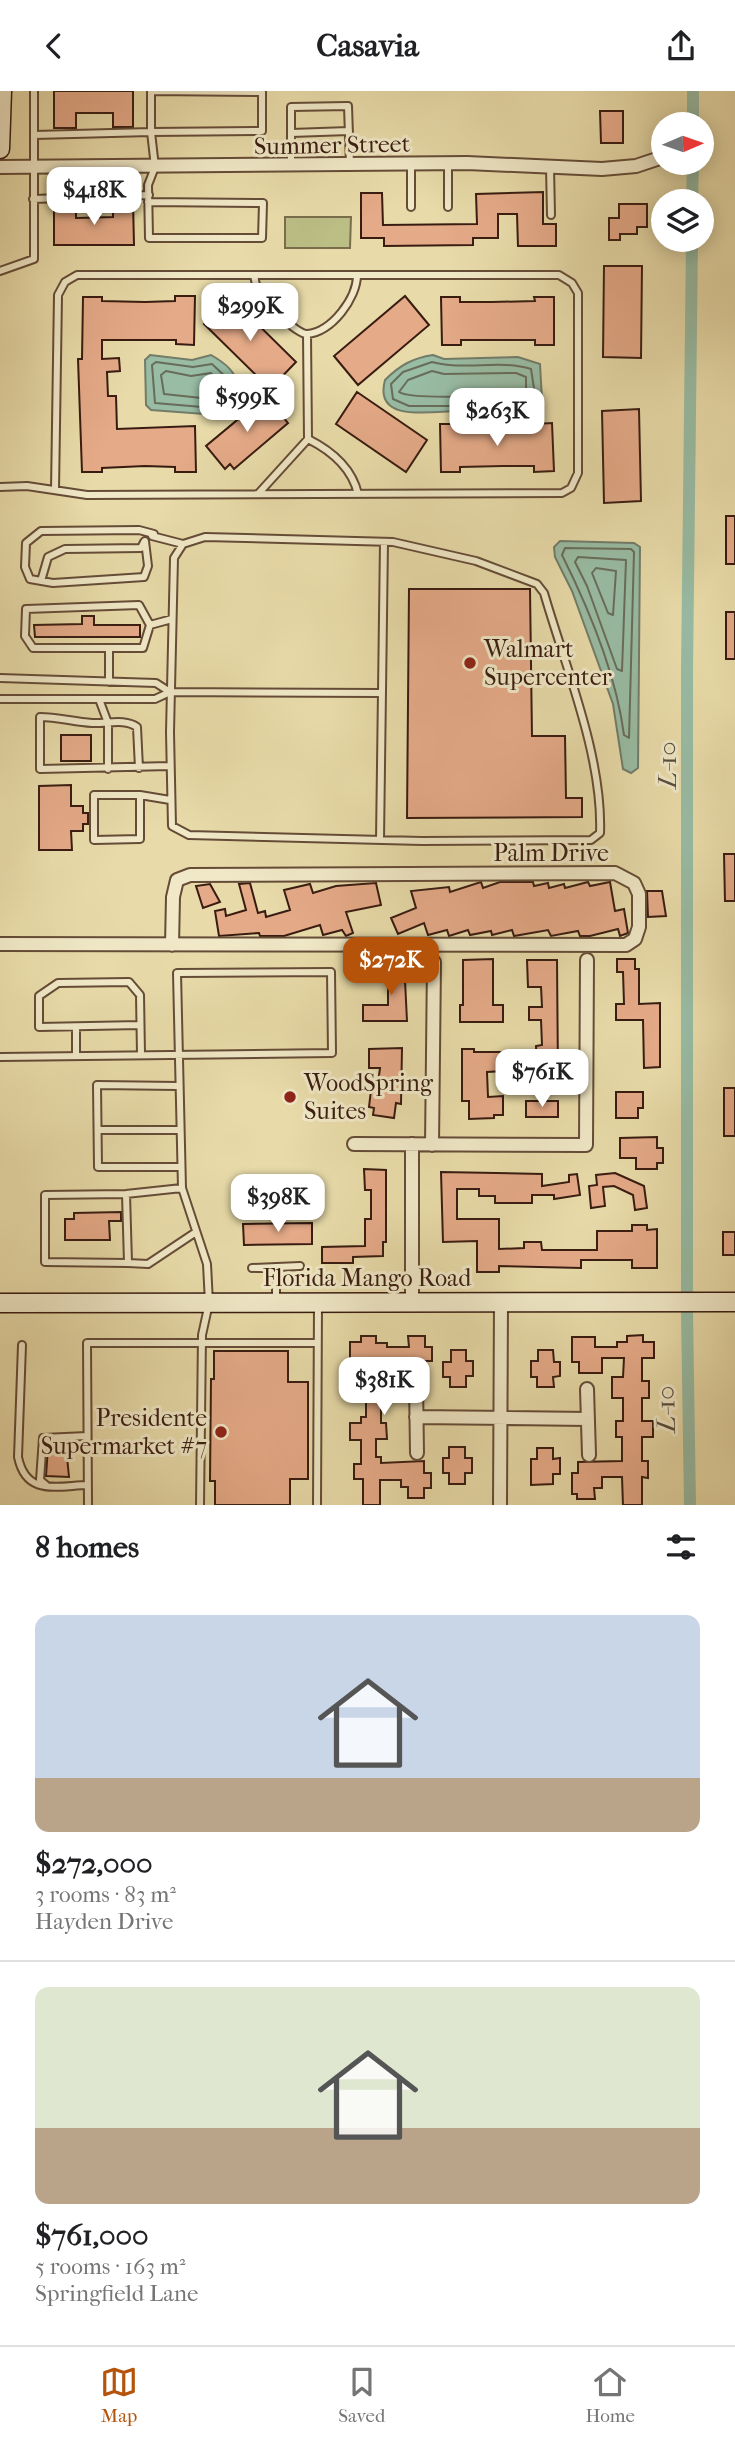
<!DOCTYPE html>
<meta charset="utf-8">
<style>
:root{--surface:#fff;--page:#f2f2f2;--text:#202124;--muted:#757577;--line:#e0e0e0;--accent:#b45309}
body{margin:0;font-family:"IM FELL French Canon",serif;background:var(--page);color:var(--text);height:100vh;display:flex;flex-direction:column;font-size:26px;white-space:nowrap}
*{box-sizing:border-box;margin:0}
p{font-size:23px;color:var(--muted)}
.icon{flex:none;width:38px;height:38px;fill:none;stroke:currentColor;stroke-width:2;stroke-linecap:round;stroke-linejoin:round}
.map{position:relative;height:1414px;overflow:hidden}
.drawer{display:flex;flex-direction:column;background:var(--surface);flex:1}
.drawer>*{flex:none}
.needle{width:46px;rotate:88deg}
.tools{position:absolute;left:651px;top:21px;display:grid;gap:14px}
.tools a{display:grid;place-items:center;width:63px;height:63px;border-radius:50%;background:var(--surface);box-shadow:0 4px 18px #0003;font-size:35px}
.price{position:absolute;translate:-50% -60px;padding:0 16px;border-radius:14px;background:#fff;color:#222;font-size:23px;line-height:46px;filter:drop-shadow(0 2px 4px #0008)}
.price::after{content:'';position:absolute;left:50%;top:42px;width:21px;height:16px;margin-left:-10px;background:inherit;clip-path:polygon(0 0,100% 0,50% 100%)}
.price.selected{background:var(--accent);color:#fff}
ul{padding:0;list-style:none}
li{display:grid;align-content:center;gap:14px;height:371px;padding:0 35px}
li+li{border-top:2px solid var(--line)}
li span{display:grid;place-items:center;height:217px;border-radius:14px;color:#555}
li>.icon{margin-inline-start:auto}
span .icon{width:126px;height:126px;fill:#fffc;stroke-width:1}
li b{font-size:30px}
h2{display:flex;justify-content:space-between;align-items:center;height:84px;padding:0 35px;font-size:30px}
header{display:flex;justify-content:space-between;align-items:center;height:91px;padding:0 35px;background:var(--surface);font-size:32px;font-weight:800}
.tabs{display:flex;justify-content:space-around;align-items:center;height:98px;border-top:2px solid var(--line);background:var(--surface);font-size:19px;color:var(--muted)}
.tabs a{display:grid;justify-items:center;gap:4px}
.tabs .selected{color:var(--accent)}
.map>svg:first-child{display:block}
.green{fill:#bbbe85;stroke:#7a6d4b;stroke-width:2}
.water{fill:#98bca4;stroke:#727c69;stroke-width:2}
.lines{fill:none;stroke-linecap:round;stroke-linejoin:round}
.shore{stroke:#686c5a;stroke-width:2}
.canal{stroke:#98bca4;stroke-width:12}
.building{fill:#e5aa88;stroke:#391c11;stroke-width:2}
.lane-casing{stroke:#654c37;stroke-width:10}
.street-casing{stroke:#654c37;stroke-width:16}
.secondary-casing{stroke:#391c11;stroke-width:21}
.lane{stroke:#f0e8c7;stroke-width:6}
.street{stroke:#f0e8c7;stroke-width:12}
.secondary{stroke:#f0e8c7;stroke-width:18}
.poi-dot{fill:#8f2418;stroke:#f0e8c7;stroke-width:2.5}
.labels{text-anchor:middle;dominant-baseline:central;stroke-width:6;stroke-linejoin:round;paint-order:stroke}
.street-label{font-size:24px;fill:#391c11;stroke:#f0e8c7}
.poi-label{font-size:24px;fill:#391c11;stroke:#f0e8c7;text-anchor:start}
.water-label{font-size:26px;font-style:italic;fill:#564c3d;stroke:#f0e8c7}
</style>
<header><svg class="icon" aria-label="back" viewBox="0 0 24 24"><path d="M15 5l-7 7 7 7"/></svg>Casavia<svg class="icon" aria-label="share" viewBox="0 0 24 24"><path d="M12 15V3M7 8l5-5 5 5M5 13v7h14v-7"/></svg></header>
<div class="map">
<svg width="735" height="1414" viewBox="0 0 735 1414">
<rect width="100%" height="100%" fill="#e8dba9"/>
<filter id="stains"><feTurbulence type="fractalNoise" baseFrequency=".00286" numOctaves="4"/><feColorMatrix values="0 0 0 0 .2 0 0 0 0 .09 0 0 0 0 .02 0 0 0 .5 -.17"/></filter>
<radialGradient id="worn" r=".72"><stop offset=".6" stop-color="#630" stop-opacity="0"/><stop offset="1" stop-color="#630" stop-opacity=".3"/></radialGradient>
<path class="green" d="M285,126H351L350,157H285Z"/>
<path class="water" d="M150,264L192,269L211,264C243,282 245,299 218,324L151,319L146,314L145,269Z
M433,264L444,268L518,266L540,273L542,309C517,326 487,320 458,320C433,320 373,333 385,289C400,274 413,267 433,264Z
M560,450L634,452L640,456L638,677L631,682L623,678L613,613L572,500L555,466L554,456Z"/>
<g class="lines">
<path class="shore" d="M156,271L193,276L212,273L230,290L227,306L214,317L155,312L152,274Z
M432,271C464,280 499,268 531,278L535,304L526,311L478,315H409L393,308L391,293L403,281Z
M166,280L191,285L211,282L222,296L211,308L164,303L161,284Z
M432,280L444,283L516,282L526,286V299L523,303C501,304 413,310 399,301L408,289Z
M565,457L631,458L634,461L629,647L624,644C616,582 590,520 562,464Z
M578,466L626,469L622,580L617,578L587,495L575,471Z
M596,477L616,480L613,524L608,522L592,482Z"/>
<path class="canal" d="M693,33V0
M692,110L693,72
M687,1200V581L692,149
M687,1222L690,1414"/>
</g>
<path class="building" d="M54,0H133V36H113V22H76V37H54Z
M600,20H623V52H601Z
M543,101V133H556V155H518L517,123H498V147H473V154L384,155V147H361V102H382L383,134L477,133L476,103Z
M113,111H133L134,154H54V113L76,112V127L113,126Z
M619,113H647V136H637V143H620V149H609V127H619Z
M604,175H642L641,267L603,266Z
M175,205H195L194,254L176,253V249H102V268L119,267L120,280L107,281L108,305H116L117,338L195,335L196,381H175V376L145,375L102,377V381H82L78,268H82L83,206H102V210L145,211L175,210Z
M405,205L429,234L358,294L334,265Z
M230,206L296,271L270,298L204,233Z
M441,206H460V211H492L535,210L534,206H554V254H535V249H461V254H442Z
M357,301L427,349L406,381L336,333Z
M266,305L288,332L234,378L230,373L225,378L206,355Z
M639,318L641,410L604,412L602,320Z
M552,332L554,380L534,381V375H503L460,376V381H441L440,333H460V338H491L534,337V333Z
M726,425H735V473H726Z
M409,498H530L532,645H565L566,707H582V726L407,727Z
M726,521H735V568H726Z
M82,525H94V534H140V546H35L34,534L82,533Z
M61,644H91V670H61Z
M71,694V715H83V722H88V733H83V740H71L72,759H39V695Z
M724,763H735V810H725Z
M481,791L483,797L500,791H533L534,795L548,792L549,797L564,793L565,797L588,791L590,795L610,791L615,820L624,818L628,842L620,845L618,838L590,845H580L578,840L551,845L548,839L514,845L512,839L492,844L491,840L470,844L468,839L449,845L447,839L428,844L424,832L398,843L391,827L416,817L411,800L449,796L450,801Z
M250,792L258,822L265,820L266,826L290,819L284,799L310,793L313,802L336,795L376,792L381,814L346,821L353,842L346,845L342,839L323,844L320,834L284,845H260L259,842L219,845L215,820L225,818L226,825L246,819L239,793Z
M210,793L220,811L203,817L196,795Z
M647,800H662L666,825L648,826Z
M493,868V914H503V931H460V914H463V869Z
M617,868H635V878H639V913L660,912V976L644,977L643,929H616V913H624L623,881H617Z
M388,869H404L407,930H363V914H388Z
M527,869H557L558,985H537L536,955L542,954L541,929H529V916H542L541,896H528Z
M402,957L401,1013L396,1012L394,1027L373,1024L374,1017L369,1016L371,999L377,1000L380,977H369V958Z
M462,958H474V961H503L504,980L487,981L488,1006L503,1005V1024H494V1027L469,1028V1010H462Z
M724,997H735V1045H724Z
M616,1001H643V1017H638V1027H616Z
M526,1010H558V1026H526Z
M657,1046V1057H663V1072H657V1078H636V1067H620V1047Z
M364,1078L386,1079V1151H383V1165L353,1166V1172H322V1156L365,1155V1128H371V1099H365Z
M441,1081L542,1083V1095L569,1091V1084L577,1083L580,1104L554,1108V1104H532V1112H495V1105H479V1098H457V1128H499V1158L524,1157V1151H541L542,1159H597V1140H632V1134H647V1139L657,1138V1177H632V1169H581V1177L499,1175V1181H477V1150L443,1151Z
M615,1082L644,1095L647,1117L635,1119L633,1104L614,1095L603,1096L605,1115L591,1117L589,1095L597,1094L596,1084Z
M121,1121V1130H109L110,1149H65V1128H74V1122Z
M312,1132V1153L244,1154L243,1133Z
M723,1141H735V1164H723Z
M643,1244V1251H654V1267H642V1290H649V1307H642V1330H653V1346H642V1370H648V1387L642,1386V1414H623L622,1386H602V1397H594L595,1408H577V1403H572V1382H578V1371L622,1370V1346H616V1330H623V1307H612V1286H623L624,1267H602V1282H579V1271H572V1246H595V1256H617V1251H627V1245Z
M361,1245H376V1252H387V1256H409L408,1245H425V1256H432V1270H425V1281L408,1282V1270L402,1271V1268H380V1292H392V1308L381,1309V1332H386L387,1348H376V1366H381V1372L424,1370V1382H431V1397H424V1407H408V1396H401V1389H380V1414H363V1388H354V1373H361V1349H350V1332H361V1326H366V1308H355V1285H361V1268H350V1251H361Z
M451,1259H466V1270H473V1285H466V1296H450V1286H443V1271H451Z
M538,1259H553L554,1271H560V1285L553,1286L554,1296H537V1286H531V1270H538Z
M214,1260H288V1291H308V1388H290V1414H215V1390H210L211,1288H214Z
M48,1356H66L69,1386L46,1385Z
M449,1356H465V1367H472V1382H465V1393H449V1382H443V1367H449Z
M537,1357H553V1368L560,1367V1383H553V1393L531,1394V1368H537Z"/>
<g class="lines">
<g class="lane-casing">
<path id="lane" d="M291,42L349,40
M34,44L151,41V0L262,1V40L151,41L155,76L148,94L149,147H262L263,112L148,111
M448,73V116
M291,74V16L348,15L350,74
M411,74V116
M550,75L551,124
M33,108L149,104
M0,180L34,168V0
M254,184C255,189 256,196 258,200C264,210 296,243 307,243C332,241 357,207 357,184
M307,243L308,348
M0,396L27,395L87,404L562,402L571,397L578,382V202L572,192L559,184H77L65,191L58,204L55,399
M258,403L308,348C330,359 352,377 358,403
M152,445L183,453
M205,446L393,451L476,470L537,493L544,502C565,575 603,666 600,742L591,749L422,750L189,744L172,735L170,641L174,467L183,453Z
M145,450L148,475L144,486L53,492L30,488L25,476L26,452L41,440L139,439L154,443
M41,490L48,466L65,458L141,457L144,451
M150,534L139,514L26,518L25,545L33,557H143L150,534L172,528
M0,587L156,592L170,601
M109,591V558
M0,608H155L170,601L382,602
M99,608L108,632V678
M139,677L137,636C125,627 106,633 92,632C74,631 58,626 40,626V678L170,675
M140,704V748L94,749V704H140L170,709
M380,749L384,451
M140,934L39,936V905L58,892L129,891L140,904L141,963
M76,936V965
M0,966L332,962L331,881L177,882L182,1097L207,1173L209,1212L202,1244L200,1414
M178,995L97,994L98,1076H181
M98,1039H180
M126,1103L128,1172L45,1171V1104L126,1103L182,1097
M128,1172L148,1173L196,1141
M276,1176V1210
M252,1177L300,1175
M22,1254L18,1366C26,1405 56,1395 87,1394
M46,1394L40,1389L43,1347L87,1345
M88,1414L87,1252H317
M317,1414L318,1213"/>
</g>
<g class="street-casing">
<path id="street" d="M0,76L467,72L602,78L636,75L663,66
M0,853L626,854L635,848L639,836V803L634,792L615,782L190,784L177,789L173,806L172,854
M354,1053L586,1054L587,869
M432,1054L434,871
M412,1211V1053
M416,1292L417,1362
M587,1298L589,1364
M416,1326L588,1328
M500,1414L501,1211"/>
</g>
<g class="secondary-casing">
<path id="secondary" d="M0,58L2,0
M0,1212L735,1211"/>
</g>
<use href="#lane" class="lane"/>
<use href="#street" class="street"/>
<use href="#secondary" class="secondary"/>
</g>
<g class="poi-dot">
<circle cx="470" cy="572" r="7"/>
<circle cx="290" cy="1006" r="7"/>
<circle cx="221" cy="1341" r="7"/>
</g>
<g class="labels">
<g class="street-label">
<text transform="translate(332 54) rotate(-1)">Summer Street</text>
<text x="551" y="762">Palm Drive</text>
<text x="367" y="1187">Florida Mango Road</text>
</g>
<g class="poi-label">
<text x="484" y="558">Walmart<tspan x="484" dy="28">Supercenter</tspan></text>
<text x="304" y="992">WoodSpring<tspan x="304" dy="28">Suites</tspan></text>
<text x="207" y="1327" text-anchor="end">Presidente<tspan x="207" dy="28">Supermarket #7</tspan></text>
</g>
<g class="water-label">
<text transform="translate(667 674) rotate(-90)">L-10</text>
<text transform="translate(666 1318) rotate(-91)">L-10</text>
</g>
</g>
<rect width="100%" height="100%" filter="url(#stains)"/>
<rect width="100%" height="100%" fill="url(#worn)"/>
</svg>
<div class="tools">
<a><svg class="needle" viewBox="-14 -14 28 28"><path d="M0-13l5 13h-10z" fill="#e53935"/><path d="M0 13l5-13h-10z" fill="#757577"/></svg></a>
<a><svg class="icon" aria-label="layers" viewBox="0 0 24 24"><path d="M12 4l9 5-9 5-9-5zM3 14l9 5 9-5"/></svg></a>
</div>
<b class="price" style="left:94px;top:136px">$418K</b>
<b class="price" style="left:250px;top:252px">$299K</b>
<b class="price" style="left:247px;top:343px">$599K</b>
<b class="price" style="left:497px;top:357px">$263K</b>
<b class="price selected" style="left:391px;top:906px">$272K</b>
<b class="price" style="left:542px;top:1018px">$761K</b>
<b class="price" style="left:278px;top:1143px">$398K</b>
<b class="price" style="left:384px;top:1326px">$381K</b>
</div>
<section class="drawer">
<h2>8 homes<svg class="icon" aria-label="filters" viewBox="0 0 24 24"><path d="M4 7h16M4 17h16"/><circle cx="9" cy="7" r="2"/><circle cx="15" cy="17" r="2"/></svg></h2>
<ul>
<li><span style="background:linear-gradient(#c9d6e8 75%,#b9a48a 0)"><svg class="icon" aria-label="home" viewBox="0 0 24 24"><path d="M3 11l9-7 9 7M6 9v11h12V9"/></svg></span><div><b>$272,000</b><p>3 rooms · 83 m²</p><p>Hayden Drive</p></div></li>
<li><span style="background:linear-gradient(#dfe7d0 65%,#b9a48a 0)"><svg class="icon" aria-label="home" viewBox="0 0 24 24"><path d="M3 11l9-7 9 7M6 9v11h12V9"/></svg></span><div><b>$761,000</b><p>5 rooms · 163 m²</p><p>Springfield Lane</p></div></li>
</ul>
</section>
<nav class="tabs">
<a class="selected"><svg class="icon" aria-label="map" viewBox="0 0 24 24"><path d="M3 6l6-2 6 2 6-2v14l-6 2-6-2-6 2zM9 4v14M15 6v14"/></svg>Map</a>
<a><svg class="icon" aria-label="saved" viewBox="0 0 24 24"><path d="M7 4h10v16l-5-4-5 4z"/></svg>Saved</a>
<a><svg class="icon" aria-label="home" viewBox="0 0 24 24"><path d="M3 11l9-7 9 7M6 9v11h12V9"/></svg>Home</a>
</nav>
